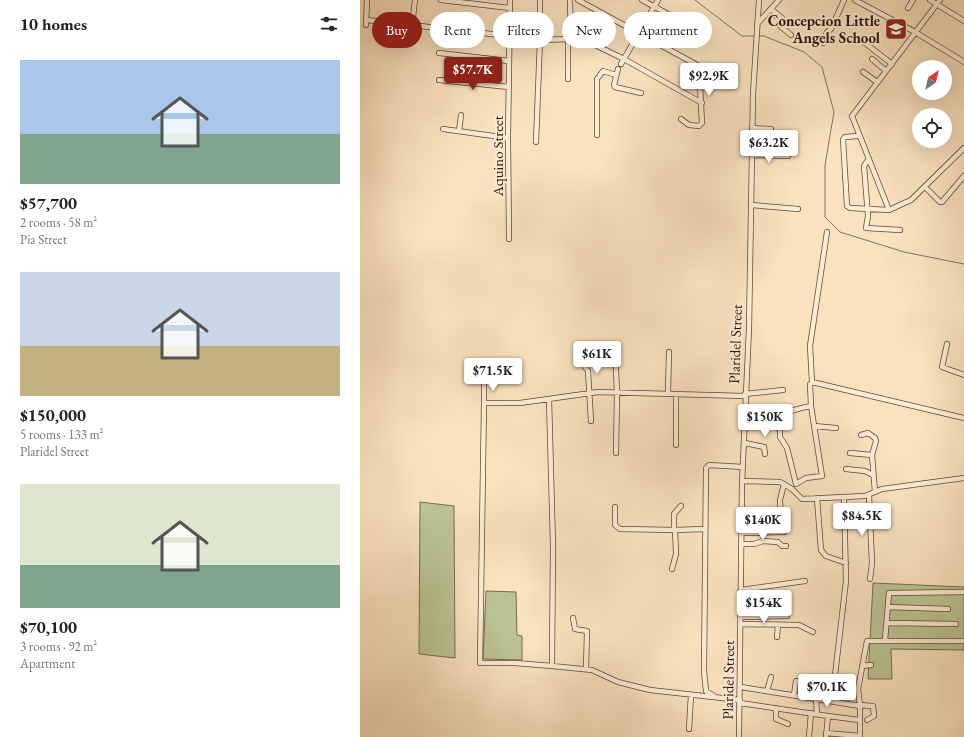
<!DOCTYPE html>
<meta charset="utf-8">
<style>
:root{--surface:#fff;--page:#f2f2f2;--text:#202124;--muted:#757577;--accent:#8f2418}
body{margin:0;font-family:"EB Garamond",serif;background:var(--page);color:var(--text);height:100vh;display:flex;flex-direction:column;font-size:15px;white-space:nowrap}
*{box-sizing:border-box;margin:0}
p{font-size:13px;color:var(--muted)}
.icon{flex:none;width:22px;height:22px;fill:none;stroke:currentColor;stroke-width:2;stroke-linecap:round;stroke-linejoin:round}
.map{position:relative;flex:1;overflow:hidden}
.side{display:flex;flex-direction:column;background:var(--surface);width:360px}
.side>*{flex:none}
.guide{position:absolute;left:12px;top:12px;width:380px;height:36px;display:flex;gap:8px}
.needle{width:26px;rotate:35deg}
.fabs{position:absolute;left:552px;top:60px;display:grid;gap:8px}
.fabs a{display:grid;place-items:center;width:40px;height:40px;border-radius:50%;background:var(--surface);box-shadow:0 4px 16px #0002;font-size:20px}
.price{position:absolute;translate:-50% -34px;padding:0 9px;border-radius:4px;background:#fff;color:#222;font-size:13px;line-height:26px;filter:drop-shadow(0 1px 2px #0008)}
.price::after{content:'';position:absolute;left:50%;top:24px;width:12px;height:9px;margin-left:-6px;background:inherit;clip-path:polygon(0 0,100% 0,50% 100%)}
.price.selected{background:var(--accent);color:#fff}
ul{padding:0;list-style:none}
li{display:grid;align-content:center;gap:8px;height:212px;padding:0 20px}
li span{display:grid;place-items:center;height:124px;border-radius:0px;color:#555}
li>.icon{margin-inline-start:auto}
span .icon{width:72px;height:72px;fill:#fffc;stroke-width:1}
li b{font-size:17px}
h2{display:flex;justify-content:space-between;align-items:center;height:48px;padding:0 20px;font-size:17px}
.chip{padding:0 14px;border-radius:18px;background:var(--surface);box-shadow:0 4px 16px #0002;font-size:14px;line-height:36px}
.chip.selected{background:var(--accent);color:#fff}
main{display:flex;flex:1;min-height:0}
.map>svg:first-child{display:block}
.green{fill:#bbc494;stroke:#746c4d}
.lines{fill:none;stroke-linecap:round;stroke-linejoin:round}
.stream{stroke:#717a6b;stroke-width:1}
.minor-casing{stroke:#604834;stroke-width:6}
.minor{stroke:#fcecd5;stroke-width:4.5}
.labels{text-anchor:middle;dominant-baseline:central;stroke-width:4;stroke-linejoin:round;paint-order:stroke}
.poi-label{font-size:15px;font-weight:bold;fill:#2d1406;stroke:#fcecd5;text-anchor:end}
.street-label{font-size:15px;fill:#2d1406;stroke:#fcecd5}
</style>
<main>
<section class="side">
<h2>10 homes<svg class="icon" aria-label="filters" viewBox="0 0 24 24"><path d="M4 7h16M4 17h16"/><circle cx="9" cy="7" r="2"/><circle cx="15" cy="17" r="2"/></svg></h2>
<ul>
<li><span style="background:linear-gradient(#a9c7e8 60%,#7fa58c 0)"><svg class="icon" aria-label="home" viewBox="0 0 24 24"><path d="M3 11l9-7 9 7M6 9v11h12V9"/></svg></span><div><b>$57,700</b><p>2 rooms · 58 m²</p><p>Pia Street</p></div></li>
<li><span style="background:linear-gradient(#c9d6e8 60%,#c2b280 0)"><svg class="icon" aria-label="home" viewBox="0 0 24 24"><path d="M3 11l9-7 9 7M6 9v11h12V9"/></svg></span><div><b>$150,000</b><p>5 rooms · 133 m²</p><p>Plaridel Street</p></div></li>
<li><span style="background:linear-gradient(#dfe7d0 65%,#7fa58c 0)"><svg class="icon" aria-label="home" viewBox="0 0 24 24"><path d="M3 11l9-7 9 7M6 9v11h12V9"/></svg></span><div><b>$70,100</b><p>3 rooms · 92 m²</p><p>Apartment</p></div></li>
</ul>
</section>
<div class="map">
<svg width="604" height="737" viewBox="0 0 604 737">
<rect width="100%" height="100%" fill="#fae2bf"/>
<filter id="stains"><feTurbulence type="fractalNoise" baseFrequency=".005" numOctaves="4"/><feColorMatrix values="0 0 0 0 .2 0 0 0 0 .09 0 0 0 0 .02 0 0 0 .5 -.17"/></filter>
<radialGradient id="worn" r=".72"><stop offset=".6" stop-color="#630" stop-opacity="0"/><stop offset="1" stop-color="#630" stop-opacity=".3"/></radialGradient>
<path class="green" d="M60,502L94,506L95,658L59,654Z
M513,583L604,587V650L531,649L532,679H508Z
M126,591L156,592L157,635L162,636V660L123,659Z"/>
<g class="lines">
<path class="stream" d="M335,0L382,36H395
M398,36H404L444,52L462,67L474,112L465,165V217L480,232L544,252L604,264"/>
<g class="minor-casing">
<path id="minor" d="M81,0L150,8
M210,0L211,39
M218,0L339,66L342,123L339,126L329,125L321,119
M282,0L334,28
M495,0L555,32L604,62
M570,0L604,21
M580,0L492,116L529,210L551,200L604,148
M548,8L553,0
M411,9L422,18
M7,20L149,36
M414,21L431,35
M397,24L419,0
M6,25L7,0
M52,25L55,0
M208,39V79
M180,40L211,39L231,43L264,59L342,103
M463,43L467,32L471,29L484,0
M505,43L532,64
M79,53L149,61
M512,59L526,71
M261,64L298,0
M258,69L254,85L255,87L281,93
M503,72L517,82
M79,80L149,87
M392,128L411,129
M83,129L148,138
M99,131L101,115
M237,135V79L243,71L256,75
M498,136L485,137L483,139L487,206L490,208L529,210
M392,140L429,141
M176,142L180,40V0
M392,155L428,156
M508,160L504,166L508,216L506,228L540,230
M565,187L580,202H582L604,176
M391,205L438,209
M149,239L148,138L150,0
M587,344L582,367L604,375
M255,346L257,393L256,453
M225,367L228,371L231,421
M124,381V403
M452,382L450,346L467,232
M308,394L309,352
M385,394L423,390
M189,399L193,545L192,666L232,670L258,682L290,690L380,700
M385,424L413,426L414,415C427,413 438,408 451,406
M413,426L420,429V437L427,448L436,484L446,478L462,476L451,406L450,384L452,382L604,418
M454,426L476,428
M501,435L508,433L515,438L516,441L512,455
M385,443L404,447L405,454
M316,445V394
M490,453L512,455L515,492
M486,469L505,471L513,475
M383,481L420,482L432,489L442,499L505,496L522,489L604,478
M509,495L512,563L510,579
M457,498L461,550L466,556L486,563
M255,507V525L260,529L315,530
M421,518L420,500L424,484
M382,523L401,522
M314,530V514L321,506
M382,533L424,532
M382,544H394L403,541L418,542L422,546H426
M312,569L316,554L315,530L344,529
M381,590L445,581
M528,607L588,609
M381,617L427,616
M213,618L215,629L227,631L226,669
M527,623L596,624
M381,624L439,625L453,632
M417,637L418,625
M525,640L529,593L604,592
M192,666L155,663H120L124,403H160L238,392L385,396
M502,666L511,665
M381,687L500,706V737
M407,691L411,677
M434,695L436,681
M354,696L346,691L344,671L346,468L349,465L383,467
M456,698L457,714
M472,701L486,581L484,497
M380,703L468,716
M499,705L513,706L514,716L507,720
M500,706L498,689L507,641H604
M416,708V719L428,724
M329,729L331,695
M466,733L500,736
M379,737L382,483L389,328L393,94L399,0
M449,737L451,713
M466,737L468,716L499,720"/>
</g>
<use href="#minor" class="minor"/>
</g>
<defs>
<g id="school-square" transform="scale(1.15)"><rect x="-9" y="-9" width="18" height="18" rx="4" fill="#8f2418" stroke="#fcecd5"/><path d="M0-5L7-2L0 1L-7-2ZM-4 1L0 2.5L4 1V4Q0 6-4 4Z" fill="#fff"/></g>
</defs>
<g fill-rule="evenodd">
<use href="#school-square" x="536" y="29"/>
</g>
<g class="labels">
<g class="poi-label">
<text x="520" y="20">Concepcion Little<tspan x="520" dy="17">Angels School</tspan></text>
</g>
<g class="street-label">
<text transform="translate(137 156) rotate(-90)">Aquino Street</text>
<text transform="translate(375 344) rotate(-88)">Plaridel Street</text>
<text transform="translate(368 680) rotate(-89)">Plaridel Street</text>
</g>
</g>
<rect width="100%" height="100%" filter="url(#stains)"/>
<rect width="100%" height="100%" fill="url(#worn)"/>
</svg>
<div class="fabs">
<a><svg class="needle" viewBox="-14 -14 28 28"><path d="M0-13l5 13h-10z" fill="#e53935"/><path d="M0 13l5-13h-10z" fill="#757577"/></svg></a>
<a><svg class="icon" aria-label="locate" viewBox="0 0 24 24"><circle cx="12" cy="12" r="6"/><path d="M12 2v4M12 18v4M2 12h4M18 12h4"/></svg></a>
</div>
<b class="price selected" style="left:113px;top:91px">$57.7K</b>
<b class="price" style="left:349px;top:97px">$92.9K</b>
<b class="price" style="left:409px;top:164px">$63.2K</b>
<b class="price" style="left:237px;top:375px">$61K</b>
<b class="price" style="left:133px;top:392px">$71.5K</b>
<b class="price" style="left:405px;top:438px">$150K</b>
<b class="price" style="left:502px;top:537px">$84.5K</b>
<b class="price" style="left:403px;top:541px">$140K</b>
<b class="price" style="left:404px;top:624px">$154K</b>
<b class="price" style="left:467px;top:708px">$70.1K</b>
<div class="guide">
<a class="chip selected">Buy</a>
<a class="chip">Rent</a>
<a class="chip">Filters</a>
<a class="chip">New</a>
<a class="chip">Apartment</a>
</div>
</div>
</main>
